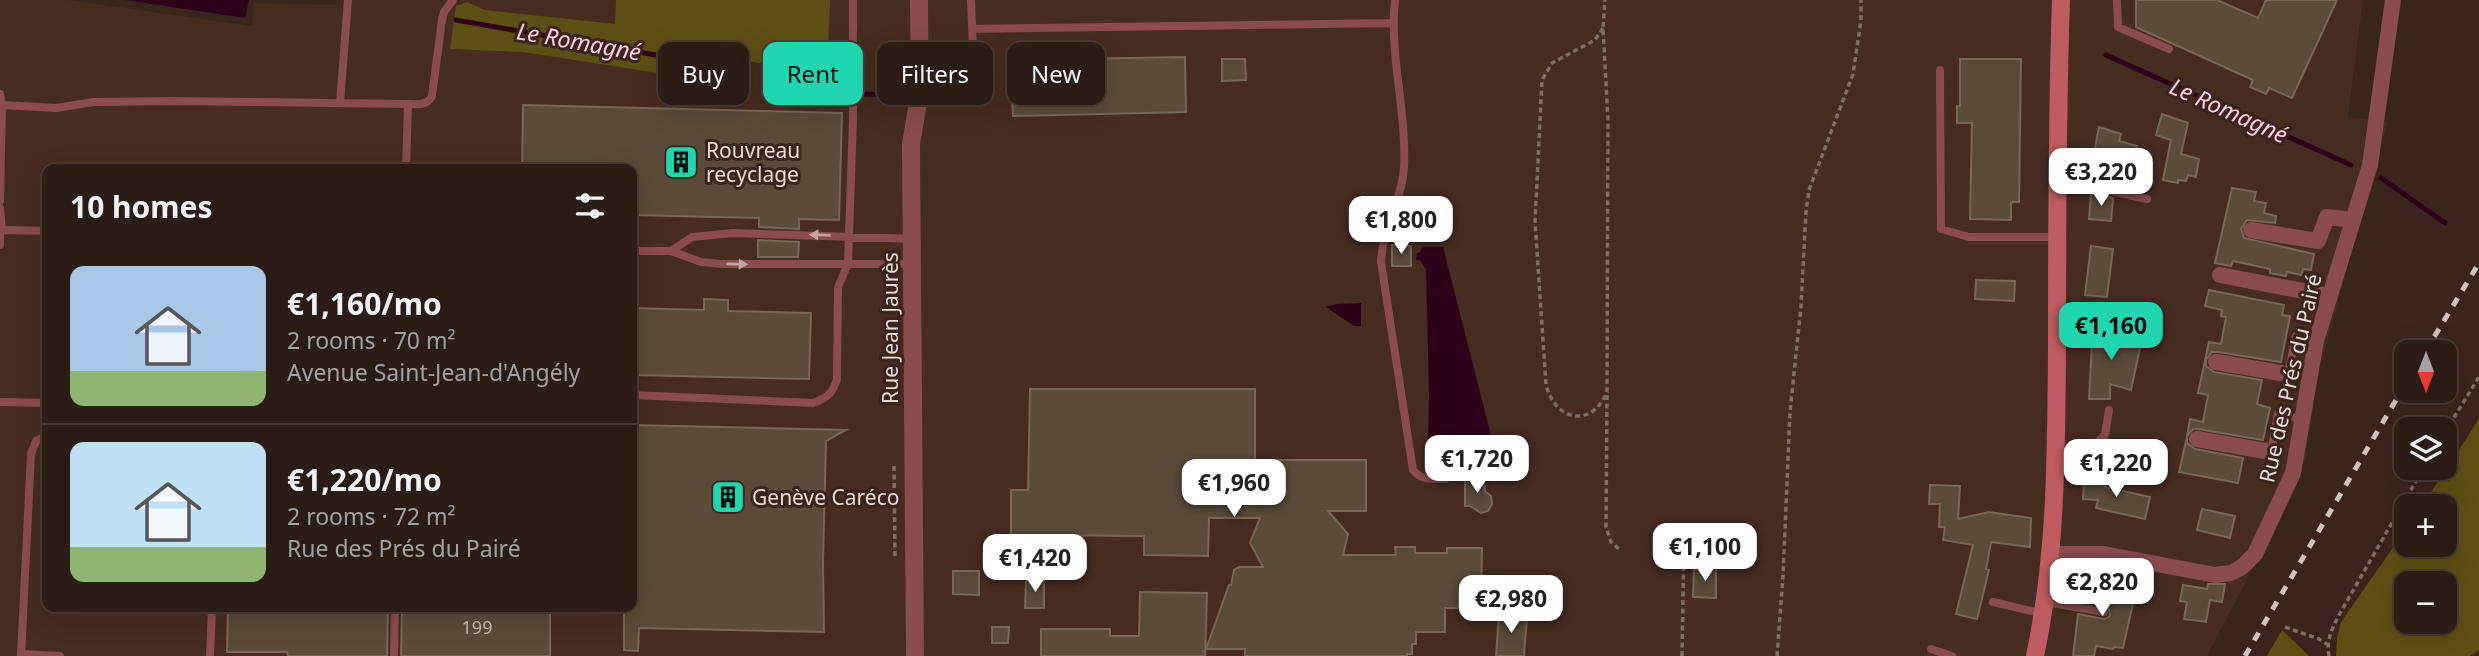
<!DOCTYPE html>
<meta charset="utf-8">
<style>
:root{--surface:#2b1c16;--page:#33251f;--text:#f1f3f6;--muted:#a6a1a1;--line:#473a35;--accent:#21d5af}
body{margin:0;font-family:"Noto Sans",sans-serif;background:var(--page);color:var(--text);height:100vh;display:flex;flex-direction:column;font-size:26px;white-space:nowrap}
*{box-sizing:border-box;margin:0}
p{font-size:23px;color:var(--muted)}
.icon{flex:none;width:38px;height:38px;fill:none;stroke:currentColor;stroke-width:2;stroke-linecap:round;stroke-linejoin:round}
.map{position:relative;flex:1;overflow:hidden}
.details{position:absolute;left:42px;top:164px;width:595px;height:448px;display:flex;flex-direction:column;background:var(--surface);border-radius:14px;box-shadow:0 7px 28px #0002,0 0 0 2px var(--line)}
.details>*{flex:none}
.banner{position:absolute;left:658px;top:42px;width:665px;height:63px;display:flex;gap:14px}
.needle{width:46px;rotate:180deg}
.tools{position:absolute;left:2394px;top:340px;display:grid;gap:14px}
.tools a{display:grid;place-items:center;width:63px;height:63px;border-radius:14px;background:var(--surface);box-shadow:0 7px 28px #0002,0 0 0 2px var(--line);font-size:35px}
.price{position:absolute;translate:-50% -60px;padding:0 16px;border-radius:14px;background:#fff;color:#222;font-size:23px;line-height:46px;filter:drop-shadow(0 2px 4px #0008)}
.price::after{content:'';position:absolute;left:50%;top:42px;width:21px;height:16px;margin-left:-10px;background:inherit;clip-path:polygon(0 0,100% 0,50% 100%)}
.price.current{background:var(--accent);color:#111}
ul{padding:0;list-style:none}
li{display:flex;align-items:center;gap:21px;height:175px;padding:0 28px}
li+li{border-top:2px solid var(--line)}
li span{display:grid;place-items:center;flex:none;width:196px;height:140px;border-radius:14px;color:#555}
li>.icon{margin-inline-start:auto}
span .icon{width:84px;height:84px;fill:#fffc;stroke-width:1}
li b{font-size:30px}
h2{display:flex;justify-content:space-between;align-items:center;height:84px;padding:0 28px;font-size:30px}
.chip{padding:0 24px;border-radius:14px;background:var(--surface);box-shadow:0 7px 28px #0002,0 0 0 2px var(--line);font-size:24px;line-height:63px}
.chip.current{background:var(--accent);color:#111}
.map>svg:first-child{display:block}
.built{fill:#462c21;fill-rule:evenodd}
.green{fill:#5e5014;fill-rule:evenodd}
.water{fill:#2e031a}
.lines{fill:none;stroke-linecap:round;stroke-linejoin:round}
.stream{stroke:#2e031a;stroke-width:5}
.building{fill:#5a4b3a;stroke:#786857;stroke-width:2}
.path{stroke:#7f6e67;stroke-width:3.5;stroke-dasharray:5 3.5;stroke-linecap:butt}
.service{stroke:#8a4c4e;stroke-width:8}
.minor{stroke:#8a4c4e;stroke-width:16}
.tertiary{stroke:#8a4c4e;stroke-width:18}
.secondary{stroke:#be5c61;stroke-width:18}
.rail{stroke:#d0c2bc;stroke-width:5;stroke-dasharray:9 9;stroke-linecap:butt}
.oneway{fill:#c3a2a0}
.labels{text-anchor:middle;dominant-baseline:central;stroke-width:6;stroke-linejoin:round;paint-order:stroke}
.number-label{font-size:18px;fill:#c5b8af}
.poi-label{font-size:21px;fill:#e9dcd6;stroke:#39251d;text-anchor:start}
.street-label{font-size:21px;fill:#e9dcd6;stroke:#39251d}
.water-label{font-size:23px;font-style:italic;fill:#fecce0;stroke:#39251d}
</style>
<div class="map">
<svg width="2479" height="656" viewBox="0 0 2479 656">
<rect width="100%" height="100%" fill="#39251d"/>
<path class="built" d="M0,0H67L252,26L254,3L336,5L337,0H2363L2348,117L2387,122L2374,179L2359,222L2318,376L2306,456L2286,506L2207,656H0ZM47,170H632V607H47Z"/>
<path class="green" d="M616,0H830L827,74L709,55L703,80L523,52L450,49L456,6L467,2L485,10L615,24Z
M2479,419V650L2470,656H2336L2337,638L2341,622L2406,529V544H2445V506H2422ZM2406,583H2445V621H2406Z
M2282,630L2308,655V656H2267Z"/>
<path class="water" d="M125,0H249L245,18Z
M1422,247H1443L1494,447L1491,453C1483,452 1482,449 1476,444C1461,434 1450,444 1438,453L1428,451L1429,393L1426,270L1420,260H1416L1417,253L1420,252Z
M1361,303V326H1354L1326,307L1337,304Z"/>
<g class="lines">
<path class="stream" d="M456,20L701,63
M2106,55L2351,165
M864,94L898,95
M2381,178L2445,223"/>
</g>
<path class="building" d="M2136,0H2217L2258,18L2266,0H2337L2292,98L2269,88L2266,94L2250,87L2253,80L2136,27Z
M1185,57L1186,112L1013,116L1011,60Z
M1222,59H1245L1246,80L1222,81Z
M1960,59H2021L2019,202H2011V220L1970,219L1972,123H1957V106H1960Z
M523,105L842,113L839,220L799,219V229L759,227V218L632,215V170H522Z
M2162,114L2188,123L2181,154L2199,159L2196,177L2188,175L2186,181L2178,180V183L2163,180L2171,140L2156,135Z
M2099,127L2121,134L2119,141L2137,146L2126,188L2089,178Z
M2232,188L2256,192L2254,201L2266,203L2264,213L2276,216L2275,223L2247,220L2241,229L2244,238L2314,254L2311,270L2303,269L2302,275L2287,272L2286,276L2270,273V269L2233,261L2231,266L2215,263Z
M2091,193L2113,198L2111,221L2089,219Z
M1438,204V220L1421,221V205Z
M758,240L799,242L798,257H758Z
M1392,245L1411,246V266H1392Z
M2091,246L2113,249L2107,297L2085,295Z
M1976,280L2015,281L2014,301L1975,299Z
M2209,290L2284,305L2282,315L2290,316L2281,362L2218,352H2212L2206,360V366L2214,372L2262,380L2257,404L2270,408L2263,440L2198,429H2193L2187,436L2190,419L2203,422L2208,395L2198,393L2209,342L2221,344L2226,317L2221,316L2222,310L2205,306Z
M704,299L728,300V311L811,313L809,379L632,375V308L704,310Z
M2093,325L2122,328L2121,339L2141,343L2131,390L2110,384V399H2089Z
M1030,389H1255V460H1366V511H1328L1348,534L1343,555H1396L1395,547H1415V553H1447V548H1482L1481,595H1468L1467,608H1445V632H1416V644H1412V654H1407V656H1245V649H1206L1229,585H1231L1234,570L1239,567H1263L1250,543L1260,518H1209L1208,556L1144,555V536L1011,535V490H1028Z
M632,425L846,430L826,441L823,561L824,632L639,628L638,651L624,650V607H632Z
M2187,437V443L2195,449L2243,458L2238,483L2179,472Z
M1484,478L1485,491L1491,496L1492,504L1488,511L1481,513L1470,506H1465V479Z
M2084,480L2105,481V487L2150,497L2145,519L2096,508L2098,500L2083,499Z
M1930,485L1960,486L1958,519L1989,512L2031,518L2030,547L1991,542L1986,569L1989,570L1977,619L1956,614L1973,545L1943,540L1945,527H1939L1940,504H1929Z
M2202,509L2235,516L2230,538L2197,530Z
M1694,568H1716V598L1693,597Z
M2086,570L2107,574L2104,594L2134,599L2123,648L2114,647L2113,649L2096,646L2094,656H2073L2078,614L2104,619L2109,617L2110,612L2106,606L2081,601Z
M953,571H979V595L953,594Z
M1044,579V608H1025L1026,580Z
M2208,584H2225L2222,602L2210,600L2206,622L2184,619L2187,602L2180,601L2183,585L2207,589Z
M1140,592L1207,593L1205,656H1041V629H1110V636H1139Z
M228,607H388L387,656H288L287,652H227Z
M402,607H550V656H401Z
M1499,614L1527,616L1524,656H1496Z
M992,627H1009L1008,643H992Z"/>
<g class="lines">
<path class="path" d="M1603,28L1595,40L1552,63L1542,80L1535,222L1546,385C1556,422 1592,428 1607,392L1608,120L1603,28L1605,0
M1607,395L1606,527L1611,542L1619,549
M2445,432L2479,377
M894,466L895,556
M2285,627L2319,639L2327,644
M1682,656L1684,537
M1777,656L1783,576L1790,412L1801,306L1806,212L1809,190L1853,74L1861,20V0
M2329,656C2326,640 2332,629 2339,615L2424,467"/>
<path class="service" d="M971,0L975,102
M1395,0C1389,56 1407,112 1404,168C1402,200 1382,229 1381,262L1413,470C1422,481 1432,479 1446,479
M2117,0L2118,27L2169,49
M972,29L1393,23
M1940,70L1941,229L1969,237H2057
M0,94L2,105L56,108L94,102L172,101L408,104
M340,103L348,0
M406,170L408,104C418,104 427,106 432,96L442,20L444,12L453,0
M2058,182L2084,185L2147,199
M0,201L2,105
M0,208L2,230L47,231
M0,230V245
M632,251H671L701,262L722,264H913
M671,251L692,237L733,233L913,239
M2281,373L2288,374L2296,336L2316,341
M632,395L813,403C827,398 833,393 837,379L838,287L848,264L853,119V0
M0,402L47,403
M2267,452L2271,453L2278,414L2301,419
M2056,454L2086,453L2105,435L2109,410
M1993,602L2044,614
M2046,602L2104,612
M1931,649L1952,656
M21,654L60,656
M21,656L31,454L36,441L47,435
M210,656L212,607
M394,656L395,607"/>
<path class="minor" d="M2251,230L2318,241L2327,217L2353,220
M2220,275L2329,296
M2216,362L2281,373
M2197,439L2265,451
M2052,554H2104L2215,575L2231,573L2242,567L2255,554L2293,473L2316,341L2370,165L2393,0"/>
<path class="tertiary" d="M915,656L911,144L920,91L919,0"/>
<path class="secondary" d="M2035,656C2057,553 2056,450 2057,345C2057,230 2057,115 2061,0"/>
<path class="rail" d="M2425,352L2479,263
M2245,656L2406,383"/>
</g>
<defs><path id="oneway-solid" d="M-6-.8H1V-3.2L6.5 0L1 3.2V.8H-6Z" transform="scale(1.75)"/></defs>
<g class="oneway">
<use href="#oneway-solid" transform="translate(820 235) rotate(-178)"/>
<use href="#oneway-solid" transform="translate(737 264) rotate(1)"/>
</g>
<defs>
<g id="building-square" transform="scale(1.75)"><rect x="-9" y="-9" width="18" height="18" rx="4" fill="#21d5af" stroke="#39251d"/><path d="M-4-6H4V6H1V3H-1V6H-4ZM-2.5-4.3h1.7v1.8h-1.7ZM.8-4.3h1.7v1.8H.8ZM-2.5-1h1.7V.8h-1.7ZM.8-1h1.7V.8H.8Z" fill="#111"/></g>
</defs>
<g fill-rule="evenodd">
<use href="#building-square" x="681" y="162"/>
<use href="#building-square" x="728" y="497"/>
</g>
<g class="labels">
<g class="number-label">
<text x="477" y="627">199</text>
</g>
<g class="poi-label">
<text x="706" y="150">Rouvreau<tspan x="706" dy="24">recyclage</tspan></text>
<text x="752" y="497">Genève Caréco</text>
</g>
<g class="street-label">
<text transform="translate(890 328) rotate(-90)">Rue Jean Jaurès</text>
<text transform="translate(2290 378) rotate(-77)">Rue des Prés du Pairé</text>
</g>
<g class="water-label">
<text transform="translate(579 41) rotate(10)">Le Romagné</text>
<text transform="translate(2229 110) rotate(24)">Le Romagné</text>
</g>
</g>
</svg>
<div class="tools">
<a><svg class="needle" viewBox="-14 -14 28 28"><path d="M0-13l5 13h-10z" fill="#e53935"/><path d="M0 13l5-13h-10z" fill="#a6a1a1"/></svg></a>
<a><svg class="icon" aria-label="layers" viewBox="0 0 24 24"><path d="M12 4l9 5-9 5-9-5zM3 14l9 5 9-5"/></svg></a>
<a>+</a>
<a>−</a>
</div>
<b class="price" style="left:2101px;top:208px">€3,220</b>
<b class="price" style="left:1401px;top:256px">€1,800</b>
<b class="price current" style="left:2111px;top:362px">€1,160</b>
<b class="price" style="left:1477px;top:495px">€1,720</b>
<b class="price" style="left:2116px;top:499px">€1,220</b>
<b class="price" style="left:1234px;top:519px">€1,960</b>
<b class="price" style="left:1705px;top:583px">€1,100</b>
<b class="price" style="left:1035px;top:594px">€1,420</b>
<b class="price" style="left:2102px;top:618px">€2,820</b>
<b class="price" style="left:1511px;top:635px">€2,980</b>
<div class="banner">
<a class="chip">Buy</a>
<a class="chip current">Rent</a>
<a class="chip">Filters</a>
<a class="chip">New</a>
</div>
<section class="details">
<h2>10 homes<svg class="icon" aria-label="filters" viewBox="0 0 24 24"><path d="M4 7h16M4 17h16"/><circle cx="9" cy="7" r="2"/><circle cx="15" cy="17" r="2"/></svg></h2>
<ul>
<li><span style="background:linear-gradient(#a9c7e8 75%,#8fb573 0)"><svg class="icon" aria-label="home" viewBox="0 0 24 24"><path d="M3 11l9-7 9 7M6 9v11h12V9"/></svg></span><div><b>€1,160/mo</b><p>2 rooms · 70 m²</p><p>Avenue Saint-Jean-d'Angély</p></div></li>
<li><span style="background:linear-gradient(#bfe0f5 75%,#8fb573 0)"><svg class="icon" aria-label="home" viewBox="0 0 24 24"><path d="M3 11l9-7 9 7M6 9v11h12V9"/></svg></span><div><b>€1,220/mo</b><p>2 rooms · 72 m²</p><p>Rue des Prés du Pairé</p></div></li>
</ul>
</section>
</div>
